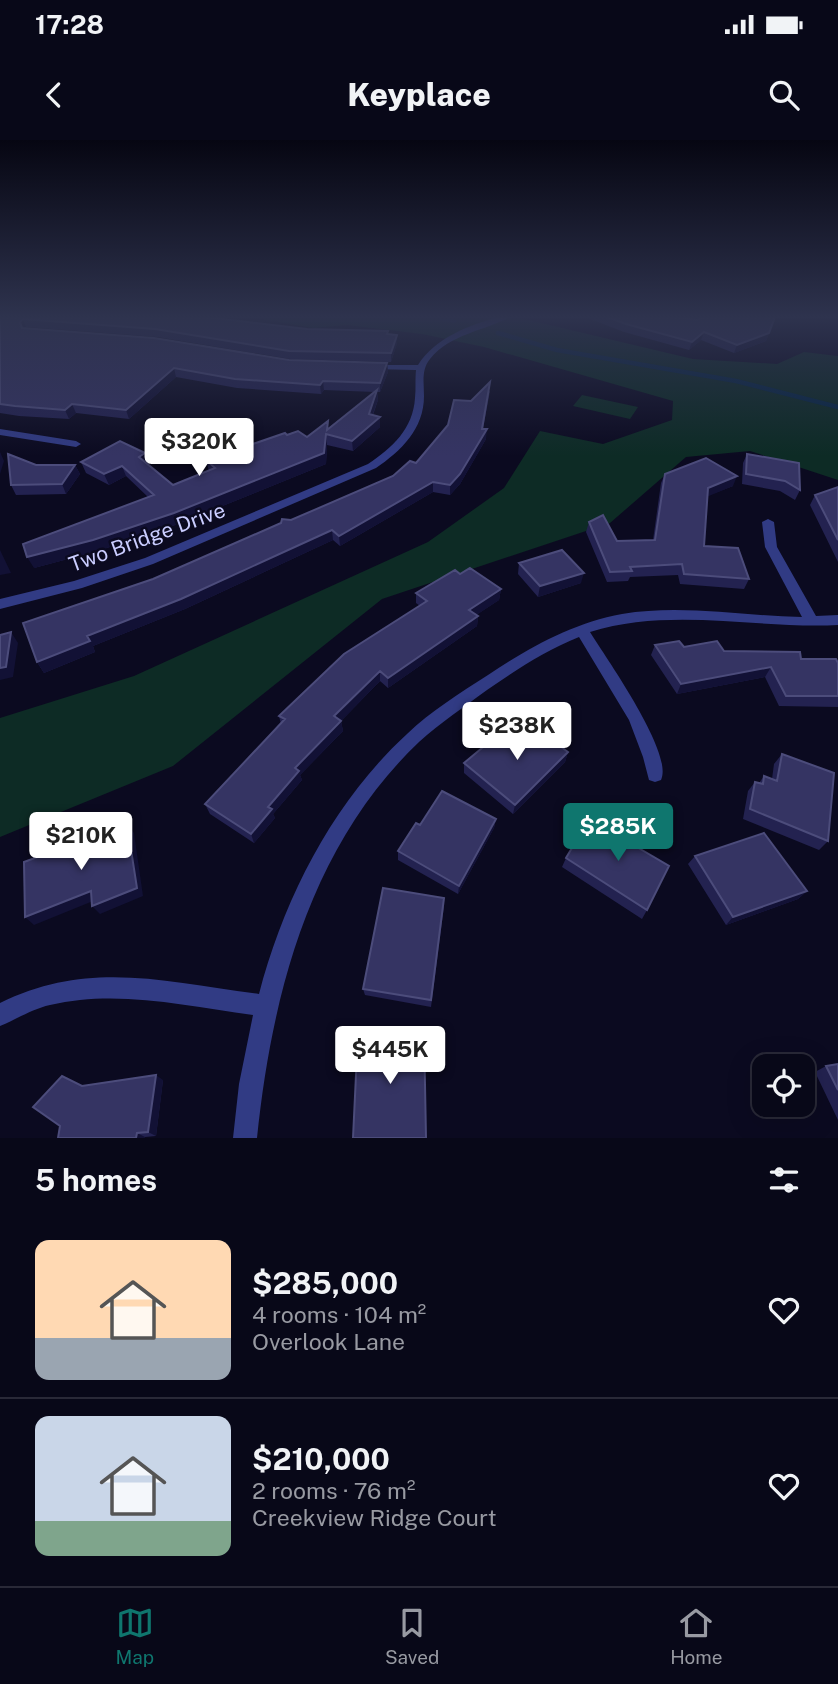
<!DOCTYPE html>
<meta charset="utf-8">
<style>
:root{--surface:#080818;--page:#161625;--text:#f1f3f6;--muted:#989aa2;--line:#292937;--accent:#0f766e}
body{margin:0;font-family:"Public Sans",sans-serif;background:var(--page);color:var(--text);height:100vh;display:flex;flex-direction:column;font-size:26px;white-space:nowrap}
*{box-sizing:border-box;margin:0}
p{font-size:23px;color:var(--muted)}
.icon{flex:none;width:38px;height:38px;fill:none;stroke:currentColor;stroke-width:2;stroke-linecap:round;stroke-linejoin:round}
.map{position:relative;height:998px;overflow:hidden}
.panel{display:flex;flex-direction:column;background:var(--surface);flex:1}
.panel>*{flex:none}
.tools{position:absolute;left:752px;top:914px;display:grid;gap:14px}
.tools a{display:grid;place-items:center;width:63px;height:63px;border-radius:14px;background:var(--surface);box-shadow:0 7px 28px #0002,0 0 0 2px var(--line);font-size:35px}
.price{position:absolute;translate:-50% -60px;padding:0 16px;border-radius:7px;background:#fff;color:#222;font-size:23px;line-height:46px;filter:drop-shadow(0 2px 4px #0008)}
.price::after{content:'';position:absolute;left:50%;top:42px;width:21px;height:16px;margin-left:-10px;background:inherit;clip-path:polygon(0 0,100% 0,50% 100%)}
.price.active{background:var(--accent);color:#fff}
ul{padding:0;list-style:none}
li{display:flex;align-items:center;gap:21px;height:175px;padding:0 35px}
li+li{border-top:2px solid var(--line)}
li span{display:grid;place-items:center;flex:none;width:196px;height:140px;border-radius:14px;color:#555}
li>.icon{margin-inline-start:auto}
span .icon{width:84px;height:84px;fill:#fffc;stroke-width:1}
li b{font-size:30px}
h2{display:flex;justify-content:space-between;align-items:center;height:84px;padding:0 35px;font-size:30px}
.status{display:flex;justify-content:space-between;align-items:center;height:49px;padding:0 35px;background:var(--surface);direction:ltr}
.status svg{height:19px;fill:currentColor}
header{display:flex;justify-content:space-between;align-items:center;height:91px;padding:0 35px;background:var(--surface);font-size:32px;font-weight:800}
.menu{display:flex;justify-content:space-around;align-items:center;height:98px;border-top:2px solid var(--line);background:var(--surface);font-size:19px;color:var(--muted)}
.menu a{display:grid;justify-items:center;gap:4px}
.menu .active{color:var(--accent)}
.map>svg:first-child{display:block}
.green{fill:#0d2b25}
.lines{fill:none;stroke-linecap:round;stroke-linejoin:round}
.stream{stroke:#062744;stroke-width:4.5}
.street{fill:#313b84;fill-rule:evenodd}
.wall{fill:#232250}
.shaded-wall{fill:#121135}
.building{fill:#353463;stroke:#4c4c7b;stroke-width:2}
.labels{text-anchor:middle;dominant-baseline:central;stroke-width:5;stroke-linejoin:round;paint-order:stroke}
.far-street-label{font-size:21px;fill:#cacdff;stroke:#0b0a20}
</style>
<div class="status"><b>17:28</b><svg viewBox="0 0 49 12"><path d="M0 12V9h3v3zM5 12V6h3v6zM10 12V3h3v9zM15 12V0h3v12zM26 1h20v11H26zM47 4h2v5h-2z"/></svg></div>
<header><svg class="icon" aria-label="back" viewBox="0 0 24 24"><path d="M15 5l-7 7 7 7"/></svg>Keyplace<svg class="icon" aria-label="search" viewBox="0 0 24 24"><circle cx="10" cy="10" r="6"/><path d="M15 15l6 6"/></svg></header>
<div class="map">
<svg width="838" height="998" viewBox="0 0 838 998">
<rect width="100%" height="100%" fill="#0b0a20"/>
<path class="green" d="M249,177H516L693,219L777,224L804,212L838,216V340L750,311L686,317L610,383L382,459L173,626L0,697V578L134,536L428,402L504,348L540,291L603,304L672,280L673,261L484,207L422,194L347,185L313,188Z
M582,255L638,267L630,279L573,266Z"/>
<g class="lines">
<path class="stream" d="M440,177L454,181
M498,193L557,210L736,241L838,267"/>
<path class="street" d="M499,177H510C484,191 450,194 430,219C421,230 424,243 424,256C424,289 401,311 376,328L153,424L82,448L0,469V459L74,441L145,418L368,324C392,308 413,289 415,258C416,249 415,240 416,230L370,229H367V225H418C435,198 469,185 499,177Z
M0,289L76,301L81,304L76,307L0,295Z
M768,379L774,382L777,407L816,476L838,475V485C756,489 671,467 590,492C606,518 674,613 661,640L655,642L649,640L643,617L629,580L579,497C546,510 516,530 487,550C464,567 440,583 419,602C310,706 272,854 257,998H233L239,944L253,875C186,866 117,849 50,865C32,869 17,879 0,886V863C89,819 166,842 259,854C284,758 333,662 407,594C431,571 460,553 488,535C530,507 573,483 622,474C682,464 742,476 802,477L765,407L762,382Z"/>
</g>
<path class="wall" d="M0,177L307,189L397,195V203L391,222L290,219L157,197L26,187L25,189L289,220L387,223L388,232L380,252H377L378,260L373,275L380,277V287L353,311L327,305L326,324L178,384L98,411L34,428L148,357L126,336L109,345L86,333L81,322L149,324L148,325L173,345L209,331L206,320L287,295L307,297L328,288L375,252L324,250L321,254L237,248L176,237L129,279L76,273L69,279L19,276L0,273Z
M585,177H775L766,201L734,213L701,200L689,210L624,192Z
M490,251L483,289L486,299L460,344L450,355L433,352L340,406L333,400L185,469L93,506L95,512L44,533L37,522L153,439L393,336L416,323L471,261Z
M747,314L800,350L795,360L780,351L742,344L743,323Z
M36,325H75L80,334L66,354L16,355L11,345Z
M665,334L733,346L707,356L704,406L749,439L744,449L680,444L678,435L630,437L628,441L607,442L586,392L589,382L617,401L653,400L661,343Z
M838,347V422L810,365L815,355Z
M519,423L581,443L538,457L518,434Z
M460,434L501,449L499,460L476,475L478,476L477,486L388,548L380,541L341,581L343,591L300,635L302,640L273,674L275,678L254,703L210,674L205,664L281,584L279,576L420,466L416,463V453Z
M655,505L838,523V567L779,566L765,537L677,554L651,515Z
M512,598L568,612L565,622L513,674L464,633V623L491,605Z
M782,614L828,701L819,710L743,679L748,651L755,642L759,643L764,636L772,639L774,624Z
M496,679L494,688L458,754L398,720V711L420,685Z
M613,693L647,770L642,779L562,727L566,718Z
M695,716L807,751L798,759L726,785L688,724Z
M444,766L431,867L365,855L363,849Z
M838,924V980L815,932L826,926Z
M163,940L156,996L145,997L58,998Z"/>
<path class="shaded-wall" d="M23,179L26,187L23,190L20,182Z
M704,192L701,200L689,210L692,202Z
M769,193L766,201L734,213L737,205Z
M397,195V203L391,222V213Z
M387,223L388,232L380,252V243Z
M174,228L176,237L129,279L126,270Z
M323,241L324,250L321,254L320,245Z
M377,250L378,260L369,284V274Z
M72,264L76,273L69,279L65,270Z
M380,277V287L353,311L352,301Z
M487,289L486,299L460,344L450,355V345Z
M326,294L327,305L326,324L178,384L98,411L34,428L27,417Z
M0,312L4,321L0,334Z
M145,313L149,324L143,328L139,317Z
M75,325L80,334L66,354L62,344Z
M122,326L126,336L109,345L104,334Z
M737,336L733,346L704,358L708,348Z
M433,342V352L340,406L339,396Z
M332,390L333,400L185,469L93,506L95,512L44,533L37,522L87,496Z
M0,410L11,433L0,435Z
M584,433L581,443L538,457L540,446Z
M501,449L499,460L469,480V470Z
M478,476L477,486L388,548V538Z
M11,492L18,503L13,537L0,540V528Z
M771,527L765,537L677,554L681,544Z
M380,531V541L341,581L343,591L300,635L302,640L273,674L275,678L254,703L251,694L268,667L295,628L334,576Z
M568,612L565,622L513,674L515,665Z
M496,679L494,688L458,754L459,746Z
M127,684L134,693L143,756L100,774L92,766Z
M91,751L98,759L34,785L25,777Z
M807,751L798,759L726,785L733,777Z
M156,935L163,940L156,996L148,992Z
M137,993L145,997V998H136Z"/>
<path class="building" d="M0,177H206L307,189L388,191L387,194L397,195L391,213L289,211L155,189L23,179L20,182L22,188L154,198L289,220L387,223L380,243L323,241L320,245L235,239L174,228L126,270L72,264L65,270L15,266L0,264Z
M607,177H678L697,180L704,177H775L769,193L737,205L704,192L692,202L626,184Z
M490,242L482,289H487L460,334L450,345L433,342L339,396L332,390L181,459L87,496L90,501L37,522L23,483L153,439L281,383L282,379L291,380L393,336L410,321L416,323L448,285L454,260L471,261Z
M377,250L369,274L380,277L352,301L326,294L324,313L174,373L93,400L27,417L23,404L154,355L122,326L104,334L81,322L120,301L145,313L139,317L173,345L215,328L206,320L285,293L287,295L298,291L307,297L328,281L327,290Z
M8,314L36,325H75L62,344L11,345Z
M747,314L799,323L800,350L785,341L746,334Z
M706,318L737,336L708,348L704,406L738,408L749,439L684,434L682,424L630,427L632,431L610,432L589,382L603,375L617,401L655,400L665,334Z
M838,347V400L815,355Z
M562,410L584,433L540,446L519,423Z
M470,428L501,449L469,470L478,476L388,538L380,531L334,576L341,581L295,628L299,631L268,667L272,669L251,694L205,664L285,579L279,576L344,514L427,461L416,453L455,430L460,434Z
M11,492L6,527L0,528V495Z
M679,501L684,507L717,501L724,511L800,512L801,519H836L838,523V556H786L771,527L681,544L655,505Z
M529,583L568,612L515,665L464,623L488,603L491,605L505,593L512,598Z
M782,614L834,633L828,701L750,669L755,642L763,644L764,636L777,641Z
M442,651L496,679L459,746L398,711L416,683L420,685Z
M591,676L615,690L613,693L669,726L647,770L566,718Z
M127,684L137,748L92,766L91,751L25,777L24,722Z
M764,693L807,751L733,777L695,716Z
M383,748L444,758L431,860L363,849Z
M424,891L426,998H353L358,893Z
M838,924V950L826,926Z
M156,935L148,992L137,993L136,998H58L60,986L33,967L62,936L82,946Z"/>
<linearGradient id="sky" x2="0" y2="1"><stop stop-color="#060612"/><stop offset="0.56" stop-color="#2e334e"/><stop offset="1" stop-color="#2e334e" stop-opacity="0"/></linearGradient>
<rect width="838" height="316" fill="url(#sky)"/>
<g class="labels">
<g class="far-street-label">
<text transform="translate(147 397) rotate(-20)">Two Bridge Drive</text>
</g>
</g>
</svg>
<div class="tools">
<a><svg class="icon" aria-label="locate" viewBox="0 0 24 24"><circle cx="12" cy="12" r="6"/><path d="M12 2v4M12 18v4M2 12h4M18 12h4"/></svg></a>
</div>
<b class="price" style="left:199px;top:338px">$320K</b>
<b class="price" style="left:517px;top:622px">$238K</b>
<b class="price active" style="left:618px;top:723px">$285K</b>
<b class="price" style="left:81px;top:732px">$210K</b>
<b class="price" style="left:390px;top:946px">$445K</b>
</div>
<section class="panel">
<h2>5 homes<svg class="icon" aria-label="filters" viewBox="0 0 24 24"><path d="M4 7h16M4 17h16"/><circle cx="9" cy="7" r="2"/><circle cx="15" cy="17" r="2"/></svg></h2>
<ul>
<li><span style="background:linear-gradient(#ffd9b3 70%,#9aa5b1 0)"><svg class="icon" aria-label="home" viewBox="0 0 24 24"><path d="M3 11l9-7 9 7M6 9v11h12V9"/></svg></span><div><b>$285,000</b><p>4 rooms · 104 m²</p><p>Overlook Lane</p></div><svg class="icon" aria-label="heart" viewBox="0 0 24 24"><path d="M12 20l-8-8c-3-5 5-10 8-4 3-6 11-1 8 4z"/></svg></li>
<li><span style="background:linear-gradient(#c9d6e8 75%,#7fa58c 0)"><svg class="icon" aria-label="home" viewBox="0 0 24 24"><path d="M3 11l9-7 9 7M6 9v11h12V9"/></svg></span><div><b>$210,000</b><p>2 rooms · 76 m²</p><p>Creekview Ridge Court</p></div><svg class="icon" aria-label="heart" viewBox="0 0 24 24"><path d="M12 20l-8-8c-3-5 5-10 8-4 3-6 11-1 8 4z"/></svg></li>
</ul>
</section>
<nav class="menu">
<a class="active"><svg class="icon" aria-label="map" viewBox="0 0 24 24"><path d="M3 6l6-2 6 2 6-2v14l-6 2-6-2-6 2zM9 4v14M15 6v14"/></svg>Map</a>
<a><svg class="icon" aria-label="saved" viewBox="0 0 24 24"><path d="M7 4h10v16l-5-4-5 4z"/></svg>Saved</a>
<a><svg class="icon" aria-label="home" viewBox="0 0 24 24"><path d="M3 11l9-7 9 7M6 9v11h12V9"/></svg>Home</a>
</nav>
